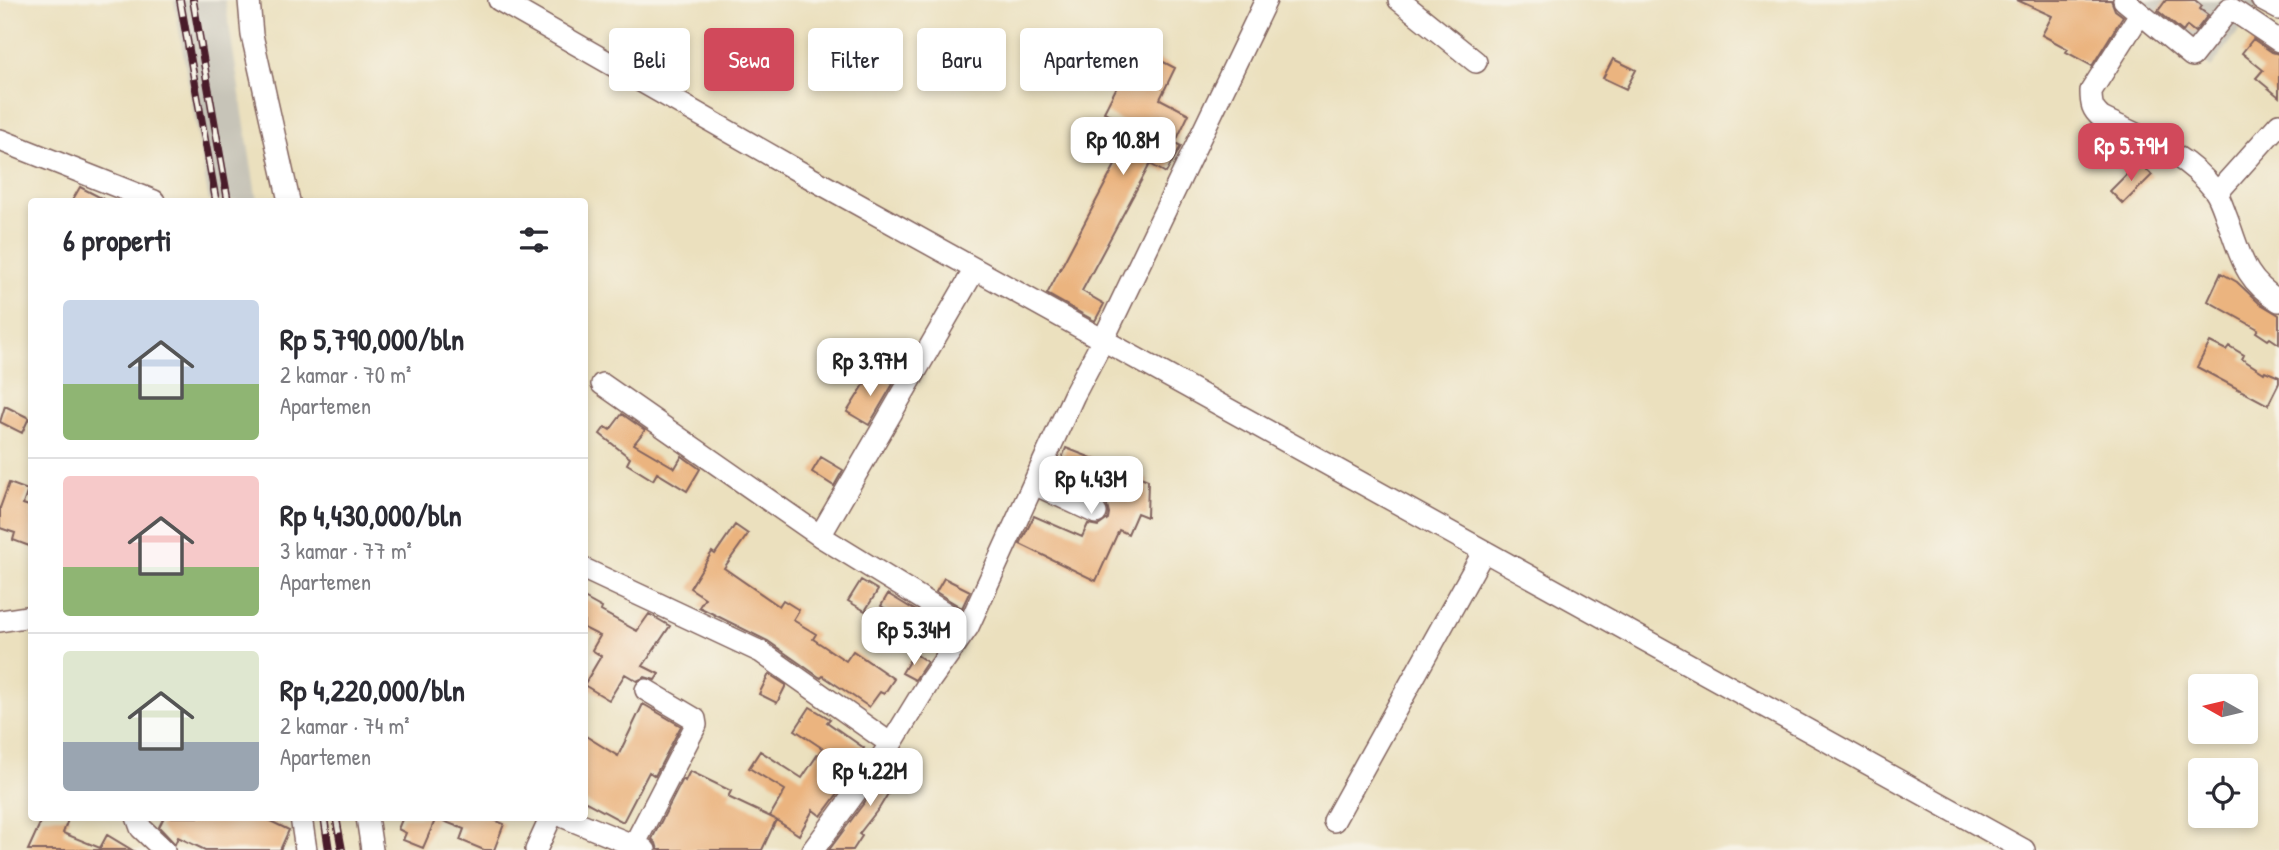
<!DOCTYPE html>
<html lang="id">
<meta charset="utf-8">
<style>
:root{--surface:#fff;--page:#f7f7f7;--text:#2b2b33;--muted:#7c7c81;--line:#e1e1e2;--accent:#d1495b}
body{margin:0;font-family:"Patrick Hand",sans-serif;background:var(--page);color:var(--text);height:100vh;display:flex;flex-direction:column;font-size:26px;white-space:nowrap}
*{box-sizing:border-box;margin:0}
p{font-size:23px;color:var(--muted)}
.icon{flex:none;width:38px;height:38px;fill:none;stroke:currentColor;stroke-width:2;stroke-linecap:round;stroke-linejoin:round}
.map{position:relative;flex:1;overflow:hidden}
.side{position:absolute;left:28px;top:198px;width:560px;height:623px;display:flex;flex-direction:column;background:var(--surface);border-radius:7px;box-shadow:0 4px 10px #0003}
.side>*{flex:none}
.hud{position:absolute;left:609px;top:28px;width:665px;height:63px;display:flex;gap:14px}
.needle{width:46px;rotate:278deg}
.buttons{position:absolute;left:2188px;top:674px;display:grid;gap:14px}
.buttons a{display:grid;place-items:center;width:70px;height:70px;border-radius:7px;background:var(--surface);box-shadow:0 4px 10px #0003;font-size:35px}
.price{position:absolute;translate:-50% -60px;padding:0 16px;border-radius:14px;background:#fff;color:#222;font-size:23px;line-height:46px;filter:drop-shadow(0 2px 4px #0008)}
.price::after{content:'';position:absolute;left:50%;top:42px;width:21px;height:16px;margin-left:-10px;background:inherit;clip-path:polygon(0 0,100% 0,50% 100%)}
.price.on{background:var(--accent);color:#fff}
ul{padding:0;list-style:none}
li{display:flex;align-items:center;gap:21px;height:175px;padding:0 35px}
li+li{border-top:2px solid var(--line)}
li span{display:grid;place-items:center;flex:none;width:196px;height:140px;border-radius:7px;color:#555}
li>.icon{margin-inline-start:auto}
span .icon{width:84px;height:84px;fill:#fffc;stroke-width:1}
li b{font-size:30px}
h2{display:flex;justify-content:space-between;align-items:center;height:84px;padding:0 35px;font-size:30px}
.chip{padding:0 24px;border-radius:7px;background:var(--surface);box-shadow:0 4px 10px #0003;font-size:24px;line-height:63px}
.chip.on{background:var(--accent);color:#fff}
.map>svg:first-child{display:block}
.industrial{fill:#c7c4b8}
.building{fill:#ebb47f}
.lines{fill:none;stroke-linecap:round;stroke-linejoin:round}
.minor-casing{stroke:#82635e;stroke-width:24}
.minor{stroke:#fff;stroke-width:21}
.rail-casing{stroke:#4a1f2b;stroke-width:8}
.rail{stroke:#f7f3e8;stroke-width:5;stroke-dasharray:16;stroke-linecap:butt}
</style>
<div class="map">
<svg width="2279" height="850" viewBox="0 0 2279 850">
<rect width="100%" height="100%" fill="#f7f3e8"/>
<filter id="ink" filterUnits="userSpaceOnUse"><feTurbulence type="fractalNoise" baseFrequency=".0143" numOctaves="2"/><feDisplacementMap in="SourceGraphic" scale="14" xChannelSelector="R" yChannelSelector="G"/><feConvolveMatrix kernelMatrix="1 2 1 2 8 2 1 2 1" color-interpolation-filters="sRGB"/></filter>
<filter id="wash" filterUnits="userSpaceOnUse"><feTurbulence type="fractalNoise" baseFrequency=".00686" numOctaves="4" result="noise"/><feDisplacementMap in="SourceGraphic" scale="28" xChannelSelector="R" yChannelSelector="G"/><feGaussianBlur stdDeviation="1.57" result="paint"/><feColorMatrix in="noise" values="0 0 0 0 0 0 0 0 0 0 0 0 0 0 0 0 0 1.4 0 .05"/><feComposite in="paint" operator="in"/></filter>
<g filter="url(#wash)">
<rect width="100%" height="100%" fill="#ebe0be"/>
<path class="industrial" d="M174,0H225L257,201H209Z
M2132,0H2262L2211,68Z"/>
<g id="blocks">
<path class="building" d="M2017,0H2111L2115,10L2123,16L2092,66L2066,52L2068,49L2042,35L2052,16Z
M2166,0H2195L2202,6L2200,9L2208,15L2195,32L2187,26L2183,32L2158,11Z
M2253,39L2272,52L2279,54V97L2256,78L2263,70L2242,53Z
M1154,57L1175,68L1160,99L1189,114L1175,143L1181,146L1166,173L1150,164L1082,291L1104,304L1095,321L1047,294L1123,150L1120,148L1131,126L1104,112L1124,73L1142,82Z
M1613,59L1636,70L1626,89L1603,78Z
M2139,162L2152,175L2123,204L2110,191Z
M80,187L107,201H72Z
M2221,273L2237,282L2259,303L2279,315V344L2270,338L2268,340L2256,332L2258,329L2208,301Z
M2210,342L2226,350L2229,346L2244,355L2242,359L2264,373L2265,371L2279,377V383L2268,405L2197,367Z
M872,372L893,384L869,425L847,412Z
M5,406L29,418L22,433L0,422Z
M622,414L645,430L634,444L675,468L682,456L700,469L687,491L657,473L653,480L627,464L630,458L600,434L605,427L610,430Z
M1066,448L1148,480L1147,517L1137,513L1128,534L1119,530L1096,581L1020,544L1034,516L1082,537L1088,524L1098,526L1108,519L1109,513L1107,505L1110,495L1056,474Z
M821,457L843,470L834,486L812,472Z
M9,483L28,490L23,504L32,507V547L13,540L15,533L0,528V508Z
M735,525L748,534L724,568L779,606L783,600L799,610L793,620L816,634L813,639L846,661L853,651L894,679L884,694L880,692L869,707L823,676L821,678L819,677L768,641L699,607L705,598L690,588L712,552L715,554Z
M944,578L970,591L962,608L936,592Z
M861,580L878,590L865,611L848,601Z
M888,594L944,628L938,636L932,632L930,636L881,606Z
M584,598L602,608L601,611L637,631L649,614L670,626L643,666L659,674L655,680L645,677L637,681L625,674L609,700L584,685L601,656L592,650L600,636L584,628Z
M914,653L927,662L915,680L902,673Z
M769,674L786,685L777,703L759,694Z
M643,704L681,726L655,776L649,772L623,822L584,801V735L618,756Z
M810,707L830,719L827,722L864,748L846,774L850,777L821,816L813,810L799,835L776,820L762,850H658L656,843L652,839L683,779L685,781L690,771L731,791L728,797L775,819L770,816L785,790L749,768L760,751L802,778L822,748L795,730Z
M896,760L907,767L903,773L905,774L897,790L892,787L880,807L859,834L862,836L853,850H829Z
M43,817H69L63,833L100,848L107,835L132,850H28Z
M164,817H262L289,830L280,850H205L178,837L175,844L159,827Z
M403,817H487L504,824L494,850H484L460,840L464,829L436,818L423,848L403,840L406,833L398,829Z"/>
</g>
</g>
<g filter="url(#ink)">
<use href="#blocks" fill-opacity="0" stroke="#82635e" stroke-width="2"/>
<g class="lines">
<g class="minor-casing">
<path id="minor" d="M249,0L252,35L289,201
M499,0L807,176L2024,850
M1399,0L1476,62
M2124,0L2192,56L2230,8L2279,41
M2262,0L2279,9
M2140,14L2091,91C2091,104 2092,110 2102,118C2143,138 2187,154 2215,191C2220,198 2223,208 2226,216C2241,254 2242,278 2279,301
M0,140L154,201
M2217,193L2279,124
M602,384L820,536L968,627
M1034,484L1096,513
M820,536L975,269
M584,569L761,652L891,744
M0,621L32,616
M137,817L141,828L164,850
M301,817L306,850
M367,817L372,850
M564,817L645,850
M1334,821L1484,551
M634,845L696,725L695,719L646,690
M536,850L551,817
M813,850L891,744L929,682L968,627L1074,395L1103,340L1266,0"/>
</g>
<use href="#minor" class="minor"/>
<g class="rail-casing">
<path id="rail" d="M180,0L216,201
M193,0L228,201
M324,817L329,850
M336,817L342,850"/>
</g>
<use href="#rail" class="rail"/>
</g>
</g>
</svg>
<div class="buttons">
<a><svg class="needle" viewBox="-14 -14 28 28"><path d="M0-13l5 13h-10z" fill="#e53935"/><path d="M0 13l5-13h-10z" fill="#7c7c81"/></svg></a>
<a><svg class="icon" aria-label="locate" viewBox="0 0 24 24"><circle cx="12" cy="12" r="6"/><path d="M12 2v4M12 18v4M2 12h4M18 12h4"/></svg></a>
</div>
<b class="price" style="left:1123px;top:177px">Rp 10.8M</b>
<b class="price on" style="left:2131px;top:183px">Rp 5.79M</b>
<b class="price" style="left:870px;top:398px">Rp 3.97M</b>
<b class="price" style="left:1091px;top:516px">Rp 4.43M</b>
<b class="price" style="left:914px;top:667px">Rp 5.34M</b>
<b class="price" style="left:870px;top:808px">Rp 4.22M</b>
<div class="hud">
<a class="chip">Beli</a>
<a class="chip on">Sewa</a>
<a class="chip">Filter</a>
<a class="chip">Baru</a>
<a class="chip">Apartemen</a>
</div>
<section class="side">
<h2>6 properti<svg class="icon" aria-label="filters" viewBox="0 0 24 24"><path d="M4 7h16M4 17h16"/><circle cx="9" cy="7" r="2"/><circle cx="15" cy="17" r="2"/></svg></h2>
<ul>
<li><span style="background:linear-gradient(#c9d6e8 60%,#8fb573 0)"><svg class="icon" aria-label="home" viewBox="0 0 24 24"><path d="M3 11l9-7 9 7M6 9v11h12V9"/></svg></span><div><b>Rp 5,790,000/bln</b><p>2 kamar · 70 m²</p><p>Apartemen</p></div></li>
<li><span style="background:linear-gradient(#f6c9c9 65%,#8fb573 0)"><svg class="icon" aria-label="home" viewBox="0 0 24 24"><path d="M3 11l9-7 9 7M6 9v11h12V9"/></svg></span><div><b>Rp 4,430,000/bln</b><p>3 kamar · 77 m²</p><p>Apartemen</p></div></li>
<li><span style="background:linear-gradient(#dfe7d0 65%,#9aa5b1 0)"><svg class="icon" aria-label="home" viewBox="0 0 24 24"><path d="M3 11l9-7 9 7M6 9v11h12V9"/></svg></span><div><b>Rp 4,220,000/bln</b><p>2 kamar · 74 m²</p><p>Apartemen</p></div></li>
</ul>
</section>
</div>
